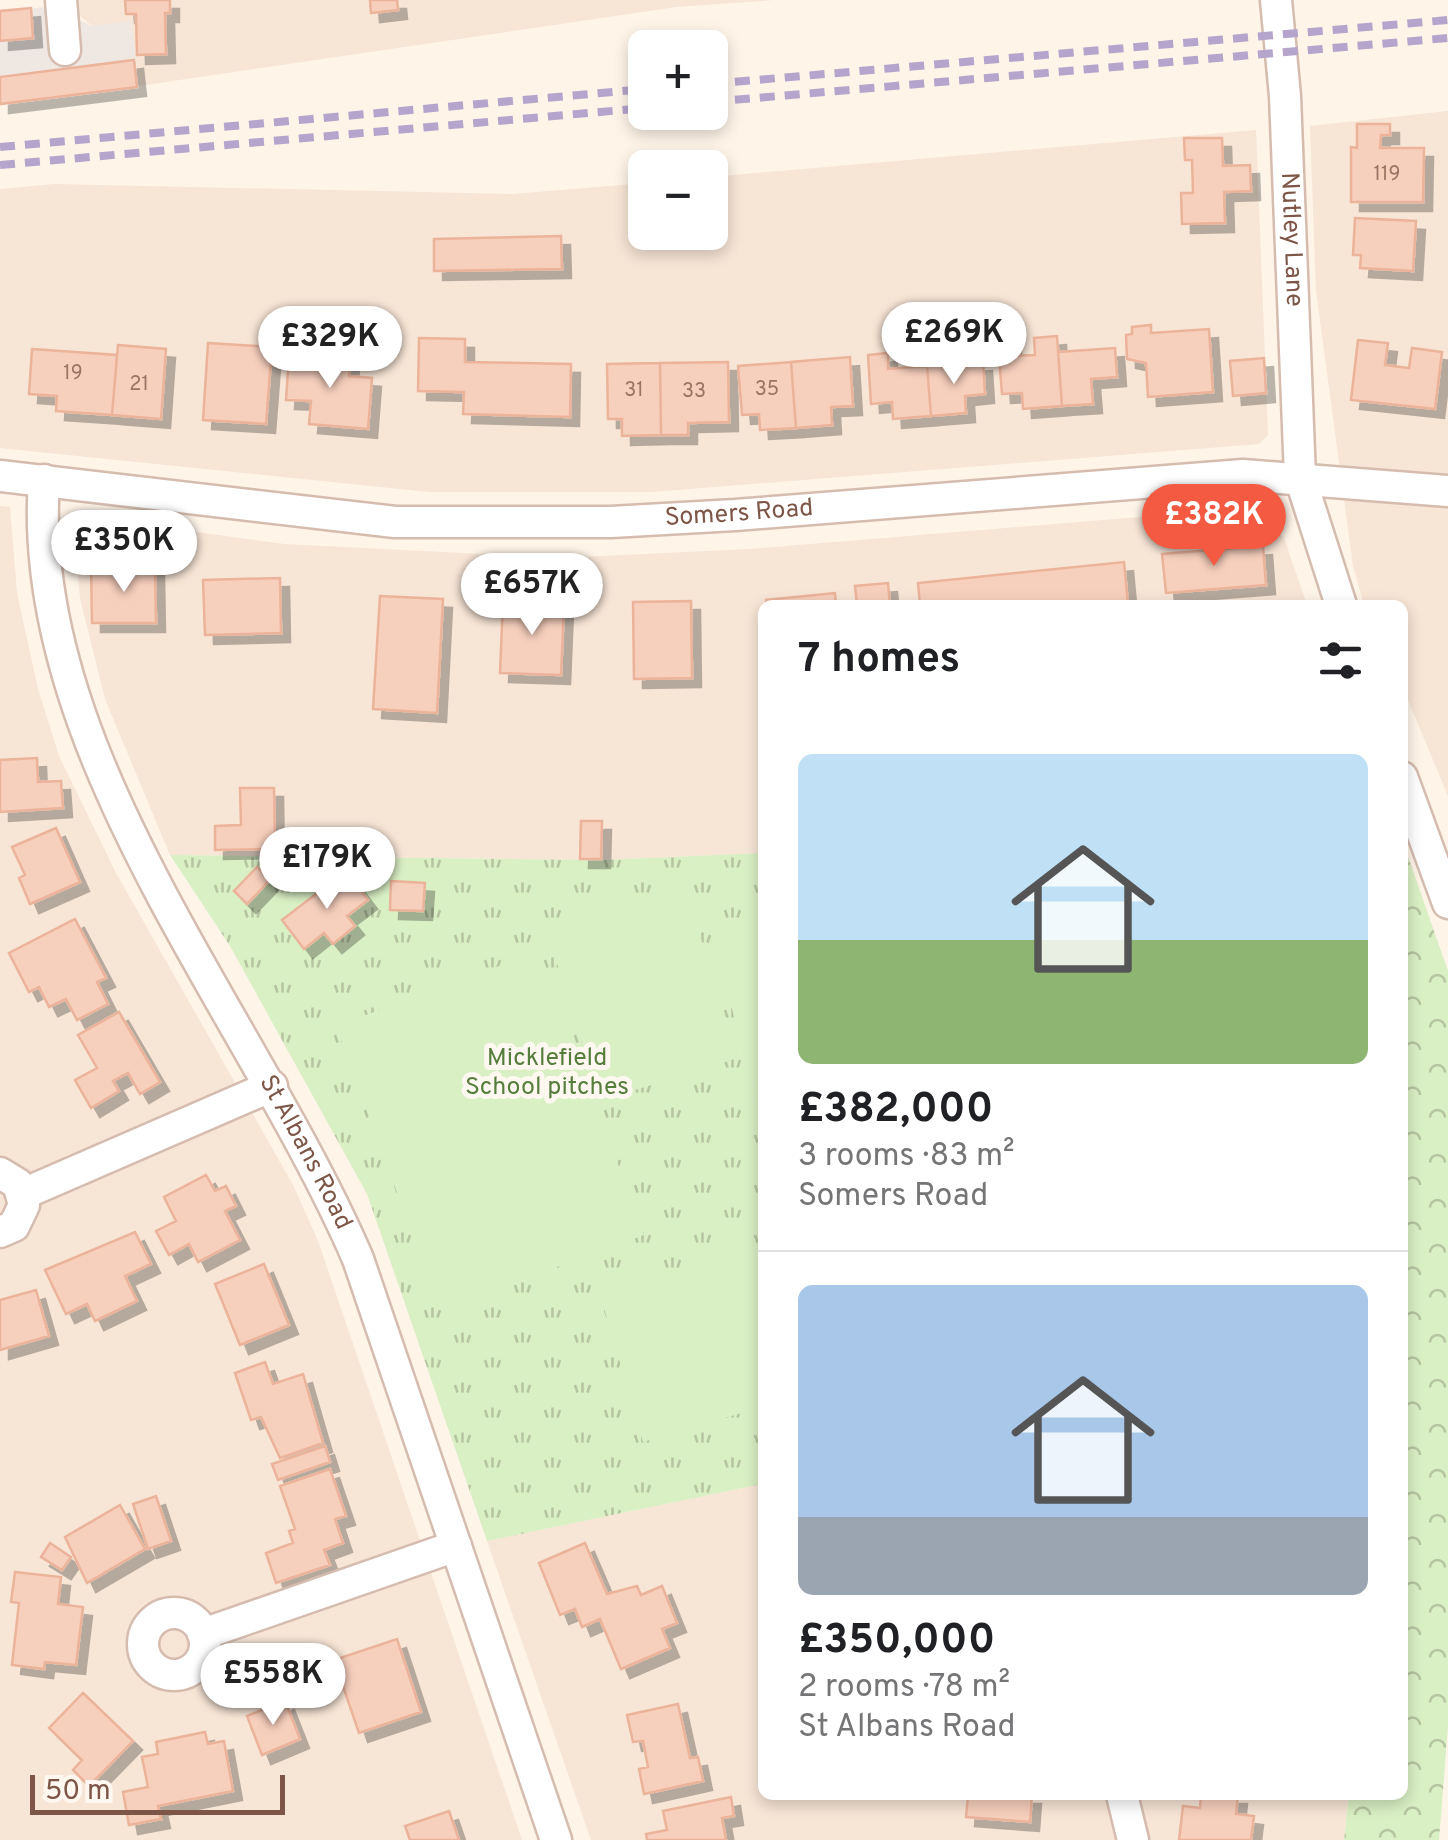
<!DOCTYPE html>
<meta charset="utf-8">
<style>
:root{--surface:#fff;--page:#f2f2f2;--text:#202124;--muted:#757577;--line:#e0e0e0;--accent:#f45a42}
body{margin:0;font-family:Overpass,sans-serif;background:var(--page);color:var(--text);height:100vh;display:flex;flex-direction:column;font-size:38px;white-space:nowrap}
*{box-sizing:border-box;margin:0}
p{font-size:32px;color:var(--muted)}
.icon{flex:none;width:55px;height:55px;fill:none;stroke:currentColor;stroke-width:2;stroke-linecap:round;stroke-linejoin:round}
.map{position:relative;flex:1;overflow:hidden}
.sheet{position:absolute;left:758px;top:600px;width:650px;height:1200px;display:flex;flex-direction:column;background:var(--surface);border-radius:15px;box-shadow:0 5px 15px #0003}
.sheet>*{flex:none}
.fabs{position:absolute;left:628px;top:30px;display:grid;gap:20px}
.fabs a{display:grid;place-items:center;width:100px;height:100px;border-radius:15px;background:var(--surface);box-shadow:0 5px 15px #0003;font-size:50px}
.scale{position:absolute;left:30px;bottom:25px;width:255px;box-sizing:border-box;padding-left:10px;border:5px solid #7d5648;border-top:0;font-size:28px;line-height:35px;white-space:nowrap;color:#7d5648;-webkit-text-stroke:8px #fff8f1;paint-order:stroke}
.price{position:absolute;translate:-50% -85px;padding:0 22px;border-radius:35px;background:#fff;color:#222;font-size:32px;line-height:65px;filter:drop-shadow(0 2px 5px #0008)}
.price::after{content:'';position:absolute;left:50%;top:60px;width:30px;height:22px;margin-left:-15px;background:inherit;clip-path:polygon(0 0,100% 0,50% 100%)}
.price.selected{background:var(--accent);color:#fff}
ul{padding:0;list-style:none}
li{display:grid;align-content:center;gap:20px;height:530px;padding:0 40px}
li+li{border-top:2px solid var(--line)}
li span{display:grid;place-items:center;height:310px;border-radius:15px;color:#555}
li>.icon{margin-inline-start:auto}
span .icon{width:180px;height:180px;fill:#fffc;stroke-width:1}
li b{font-size:42px}
h2{display:flex;justify-content:space-between;align-items:center;height:120px;padding:0 40px;font-size:42px}
.map>svg:first-child{display:block}
.residential{fill:#f7e5d6}
.industrial{fill:#efe7e2}
.forest{fill:url(#forest-crowns)}
.park{fill:url(#park-tufts)}
.pitch{fill:#d9efc4}
.building{fill:#f7cfbd;stroke:#ecb39b;stroke-width:2.5;filter:url(#shadow)}
.lines{fill:none;stroke-linecap:round;stroke-linejoin:round}
.minor-casing{stroke:#d5bcaf;stroke-width:35}
.minor{stroke:#fff;stroke-width:30}
.rail{stroke:#b5a4cb;stroke-width:8;stroke-dasharray:15 10;stroke-linecap:butt}
.labels{text-anchor:middle;dominant-baseline:central;stroke-width:10;stroke-linejoin:round;paint-order:stroke}
.number-label{font-size:20px;fill:#9c7465}
.street-label{font-size:25px;fill:#7d5648;stroke:#fff8f1}
.park-label{font-size:25px;fill:#557d3c;stroke:#fff8f1}
</style>
<div class="map">
<svg width="1448" height="1840" viewBox="0 0 1448 1840">
<defs>
<pattern id="forest-crowns" width="20" height="18" patternUnits="userSpaceOnUse" patternTransform="scale(2.5)"><rect width="20" height="18" fill="#d9efc4"/><path d="M2 6a3 3 0 1 1 6 0M12 15a3 3 0 1 1 6 0" fill="none" stroke="#b5c4a1"/></pattern>
<pattern id="park-tufts" width="24" height="20" patternUnits="userSpaceOnUse" patternTransform="scale(2.5)"><rect width="24" height="20" fill="#d9efc4"/><path d="M3 7l-1-3M5 7V3M7 7l1-3M15 17l-1-3M17 17v-4M19 17l1-3" fill="none" stroke="#b5c4a1"/></pattern>
<filter id="shadow"><feDropShadow dx="9" dy="9" stdDeviation="0" flood-color="#0004"/></filter>
</defs>
<rect width="100%" height="100%" fill="#fef4e8"/>
<path class="residential" d="M73,0H774L676,7L139,86L131,22L92,26L73,10Z
M1448,111V796L1403,688L1402,605H1364L1353,566L1316,291L1310,126Z
M1256,130L1268,435L1259,444L651,492H430L0,448V189L54,184L513,194L645,183V232H710V177Z
M0,506L10,507L17,593L38,689L59,756L116,873L293,1185L318,1241L522,1840H0Z
M1249,508L1264,512L1284,538L1307,605H762V853L603,860L170,855L105,699L80,598L73,515L284,544L560,558L750,549Z
M762,1484V1795H1349L1344,1840H591L487,1541Z"/>
<path class="industrial" d="M73,5L81,21L92,26L131,21L139,86L0,105V11Z"/>
<path class="forest" d="M1403,842L1448,971V1726L1439,1840H1344L1349,1795H1402Z"/>
<path class="park" d="M762,853V1484L487,1541L367,1194L230,946L170,855L603,860Z"/>
<path class="pitch" d="M684,884L738,1058L600,1101L546,928Z
M762,916V1116L710,931Z
M540,951L644,1235L440,1310L336,1026Z
M762,1244V1407L643,1442L599,1291Z"/>
<path class="building" d="M125,0H170V13H165L166,54L137,55L136,14H126Z
M370,0H397L398,10L371,13Z
M31,8L33,38L0,41V11Z
M134,60L137,87L0,104V77Z
M1357,124H1390V135H1381L1380,148H1424L1423,202H1351V147L1357,148Z
M1184,138H1222L1223,166L1250,165L1251,191L1224,192L1225,223L1182,224L1181,193H1193L1192,160H1185Z
M1355,218L1416,221L1413,271L1360,268L1361,255H1353Z
M561,236L562,269L434,271V239Z
M1151,325V333L1209,329L1213,392L1148,397L1146,363L1127,359L1126,335L1132,334V327Z
M1057,336L1062,406L1023,409L1022,393L1002,394L998,344L1012,343V356L1035,355L1034,338Z
M419,338L465,339V362L571,364L570,417L463,414L464,392L418,391Z
M1358,340L1388,343L1385,365L1409,368L1412,348L1442,352L1435,409L1351,400Z
M208,343L272,347L266,424L203,420Z
M118,345L166,349L161,419L112,415Z
M1115,348L1117,377L1091,379L1093,404L1062,406L1058,352Z
M32,349L117,355L112,415L56,411L57,396L29,394Z
M888,353V369L927,366L931,416L893,419L892,402L871,404L868,355Z
M289,355L350,359L349,376L372,378L368,429L309,424L311,401L286,400Z
M850,357L853,406L831,407L832,425L796,428L791,362Z
M1264,358L1266,393L1233,396L1230,361Z
M728,362L729,422L688,423V435H661L660,363Z
M791,362L796,428L760,430L759,414L742,415L738,366Z
M983,362L985,394L965,396L966,413L931,416L927,366Z
M660,363L661,435L622,436V419H608L607,364Z
M1263,546L1266,585L1166,593L1162,554Z
M1124,562L1128,605H920L918,583Z
M155,567L156,623H92L91,568Z
M280,578L281,633L205,635L203,580Z
M888,583L890,605H857L855,586Z
M835,593L836,605H766V600Z
M380,596L443,599L437,713L373,709Z
M503,600L564,603L561,675L500,673Z
M691,601L692,678L634,679L633,602Z
M37,758L38,782L61,781L63,808L0,812V760Z
M240,788H274L275,849L215,850V826L241,825Z
M581,821H602L601,859H580Z
M56,828L80,882L30,904L19,878L25,875L12,847Z
M257,867L270,880L247,904L234,891Z
M346,871L368,900L347,916L355,926L333,944L324,933L304,949L282,920Z
M391,881L425,883L423,911L390,910Z
M75,919L106,978L97,982L108,1004L77,1020L66,999L49,1007L39,987L29,992L9,953Z
M119,1012L160,1082L140,1094L128,1073L113,1081L119,1091L91,1108L75,1080L97,1068L78,1035Z
M206,1175L215,1191L226,1186L236,1206L225,1211L240,1240L198,1262L189,1244L169,1255L156,1231L176,1221L164,1197Z
M135,1232L151,1264L125,1276L137,1301L95,1321L87,1304L66,1314L45,1270Z
M264,1264L289,1325L240,1345L215,1284Z
M36,1290L49,1336L0,1350V1300Z
M265,1362L273,1384L303,1374L323,1443L280,1458L261,1417L251,1420L235,1373Z
M325,1446L330,1462L278,1480L272,1464Z
M330,1469L346,1516L335,1519L343,1543L324,1550L330,1565L276,1583L266,1553L293,1543L289,1531L295,1529L280,1486Z
M156,1496L171,1541L148,1549L133,1504Z
M120,1505L145,1549L87,1583L65,1537Z
M50,1543L71,1557L62,1570L41,1557Z
M585,1543L607,1594L637,1586L641,1595L662,1586L677,1623L662,1629L670,1648L621,1669L600,1619L582,1627L575,1609L560,1615L539,1563Z
M15,1572L61,1577L58,1604L83,1607L76,1665L45,1662L44,1669L12,1665L19,1603L11,1602Z
M397,1639L421,1712L359,1733L334,1660Z
M83,1693L133,1741L89,1786L73,1770L82,1760L49,1728Z
M285,1701L300,1739L262,1755L247,1716Z
M678,1704L690,1758L698,1757L703,1781L644,1794L639,1769L648,1767L643,1741L633,1742L627,1715Z
M205,1732L208,1744L224,1741L233,1791L158,1806L161,1819L129,1825L123,1792L148,1787L142,1757L158,1754L156,1742Z
M968,1795H1032L1030,1822L966,1817Z
M1201,1795H1238L1236,1814L1254,1816L1251,1840H1179L1183,1806L1200,1808Z
M731,1797L734,1816L722,1818L726,1840H647L646,1834L667,1830L663,1811Z
M449,1811L459,1840H410L405,1826Z"/>
<g class="lines">
<g class="minor-casing">
<g id="minor">
<path d="M61,0L65,50"/>
<path id="s1" d="M1276,0L1285,96L1300,477L1341,605"/>
<path id="s2" d="M0,476L395,522H611L735,515L1243,475L1448,491"/>
<path id="s3" d="M44,480C24,753 254,1017 358,1259L556,1840"/>
<path d="M1402,777L1448,903"/>
<path d="M0,1173L18,1184L24,1205L14,1226L0,1232"/>
<path d="M23,1194L272,1086"/>
<circle cx="174" cy="1644" r="31"/>
<path d="M203,1634L456,1546"/>
<path d="M1122,1795L1133,1840"/>
</g>
</g>
<use href="#minor" class="minor"/>
<path class="rail" d="M710,84L1448,20
M710,102L1448,38
M0,147L645,89
M0,165L645,108"/>
</g>
<g class="labels">
<g class="number-label">
<text x="1387" y="175">119</text>
<text x="73" y="374">19</text>
<text x="139" y="385">21</text>
<text x="767" y="390">35</text>
<text x="634" y="391">31</text>
<text x="694" y="392">33</text>
</g>
<g class="street-label">
<text stroke="none"><textPath href="#s1" startOffset="240">Nutley Lane</textPath></text>
<text stroke="none"><textPath href="#s2" startOffset="742">Somers Road</textPath></text>
<text stroke="none"><textPath href="#s3" startOffset="732">St Albans Road</textPath></text>
</g>
<g class="park-label">
<text x="547" y="1059">Micklefield<tspan x="547" dy="29">School pitches</tspan></text>
</g>
</g>
</svg>
<div class="fabs">
<a>+</a>
<a>−</a>
</div>
<div class="scale">50 m</div>
<b class="price" style="left:954px;top:387px">£269K</b>
<b class="price" style="left:330px;top:391px">£329K</b>
<b class="price selected" style="left:1214px;top:569px">£382K</b>
<b class="price" style="left:124px;top:595px">£350K</b>
<b class="price" style="left:532px;top:638px">£657K</b>
<b class="price" style="left:327px;top:912px">£179K</b>
<b class="price" style="left:273px;top:1728px">£558K</b>
<section class="sheet">
<h2>7 homes<svg class="icon" aria-label="filters" viewBox="0 0 24 24"><path d="M4 7h16M4 17h16"/><circle cx="9" cy="7" r="2"/><circle cx="15" cy="17" r="2"/></svg></h2>
<ul>
<li><span style="background:linear-gradient(#bfe0f5 60%,#8fb573 0)"><svg class="icon" aria-label="home" viewBox="0 0 24 24"><path d="M3 11l9-7 9 7M6 9v11h12V9"/></svg></span><div><b>£382,000</b><p>3 rooms · 83 m²</p><p>Somers Road</p></div></li>
<li><span style="background:linear-gradient(#a9c7e8 75%,#9aa5b1 0)"><svg class="icon" aria-label="home" viewBox="0 0 24 24"><path d="M3 11l9-7 9 7M6 9v11h12V9"/></svg></span><div><b>£350,000</b><p>2 rooms · 78 m²</p><p>St Albans Road</p></div></li>
</ul>
</section>
</div>
